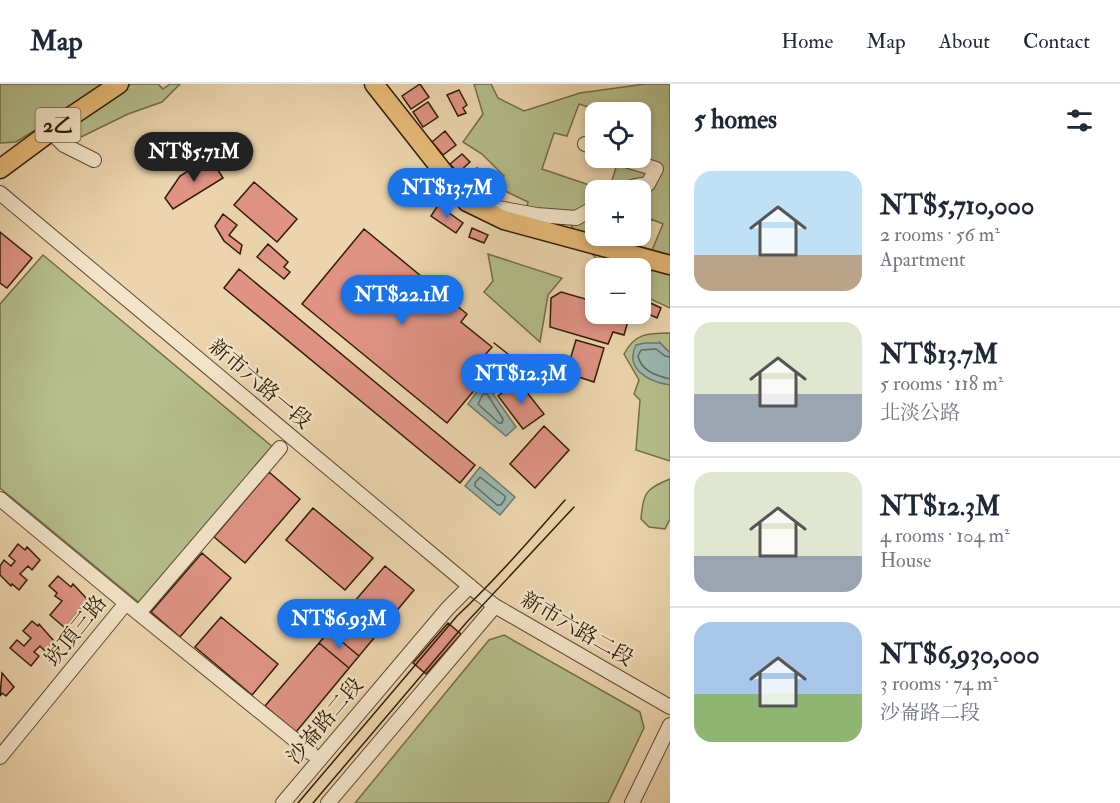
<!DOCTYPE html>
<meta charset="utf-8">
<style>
:root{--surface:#fff;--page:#f2f2f3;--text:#1f2937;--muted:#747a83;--line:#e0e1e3;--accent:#1a73e8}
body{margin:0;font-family:"IM FELL Double Pica","Noto Serif TC",serif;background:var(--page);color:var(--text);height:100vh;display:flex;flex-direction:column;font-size:22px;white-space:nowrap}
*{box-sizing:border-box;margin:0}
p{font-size:20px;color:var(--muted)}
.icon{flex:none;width:33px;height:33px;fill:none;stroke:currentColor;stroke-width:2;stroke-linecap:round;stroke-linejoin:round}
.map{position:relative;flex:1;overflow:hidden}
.side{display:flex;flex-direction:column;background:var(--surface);width:450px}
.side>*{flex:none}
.tools{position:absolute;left:585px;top:18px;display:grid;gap:12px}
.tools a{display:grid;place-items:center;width:66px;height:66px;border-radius:12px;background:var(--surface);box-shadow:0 3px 9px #0003;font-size:30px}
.price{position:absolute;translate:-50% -51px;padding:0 14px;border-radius:21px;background:var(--accent);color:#fff;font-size:20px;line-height:39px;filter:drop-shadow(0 2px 3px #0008)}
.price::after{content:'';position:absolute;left:50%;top:36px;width:18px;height:14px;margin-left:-9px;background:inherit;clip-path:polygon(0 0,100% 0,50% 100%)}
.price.on{background:#222;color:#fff}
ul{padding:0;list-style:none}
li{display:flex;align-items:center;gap:18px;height:150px;padding:0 24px}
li+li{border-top:2px solid var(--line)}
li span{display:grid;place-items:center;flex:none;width:168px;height:120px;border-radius:18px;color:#555}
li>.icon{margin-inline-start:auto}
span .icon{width:72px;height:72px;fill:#fffc;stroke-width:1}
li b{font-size:26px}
h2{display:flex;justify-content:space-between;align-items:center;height:72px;padding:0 24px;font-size:26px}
header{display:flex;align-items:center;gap:36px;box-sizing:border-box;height:84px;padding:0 30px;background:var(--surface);border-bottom:2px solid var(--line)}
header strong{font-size:28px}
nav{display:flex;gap:33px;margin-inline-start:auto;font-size:21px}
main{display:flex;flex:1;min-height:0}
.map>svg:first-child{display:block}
.green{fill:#b5be8c;stroke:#736e47;stroke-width:1.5;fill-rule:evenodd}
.water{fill:#9ab8b2;stroke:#707a6c;stroke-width:1.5}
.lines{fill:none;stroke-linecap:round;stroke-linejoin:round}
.shore{stroke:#666a5a;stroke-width:1.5}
.building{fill:#e09385;stroke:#311d02;stroke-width:1.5}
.minor-casing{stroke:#604b2d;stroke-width:16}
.major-casing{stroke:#311d02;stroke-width:21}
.minor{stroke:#f3e4ca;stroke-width:14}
.major{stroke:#e6ba77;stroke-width:18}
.tram{stroke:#311d02;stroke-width:1.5}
.labels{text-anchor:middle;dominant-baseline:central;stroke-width:4.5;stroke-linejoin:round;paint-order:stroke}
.shield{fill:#f3e4ca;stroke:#6b593e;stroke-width:1.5}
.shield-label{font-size:20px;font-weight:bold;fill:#311d02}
.street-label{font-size:21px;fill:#311d02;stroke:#f3e4ca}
</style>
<header>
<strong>Map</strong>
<nav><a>Home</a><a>Map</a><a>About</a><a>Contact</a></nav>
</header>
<main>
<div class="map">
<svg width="670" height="719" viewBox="0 0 670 719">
<rect width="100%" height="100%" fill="#ecd5ae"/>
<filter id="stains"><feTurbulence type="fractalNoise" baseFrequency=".00333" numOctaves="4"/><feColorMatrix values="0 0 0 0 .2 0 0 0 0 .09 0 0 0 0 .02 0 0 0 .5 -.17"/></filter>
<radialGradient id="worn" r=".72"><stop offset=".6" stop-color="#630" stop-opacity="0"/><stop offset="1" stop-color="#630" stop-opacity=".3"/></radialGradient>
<path class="green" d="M0,0H109L16,58L0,59Z
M131,0H158L163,5L170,0H180L162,18L128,30L79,54L48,58L69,39Z
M474,0H491L498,14L524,27L580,9L645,0H670V224L644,212L641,213L640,184H596L595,204L593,203L597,176L570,140L526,126L528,118L499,104L504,92L482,70L463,58L483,30ZM579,20L603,28H640V74H619L609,106H640L641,151L651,135L663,140L652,166L634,161L640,152H596V106H604L542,85L554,49L567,52Z
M488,170L562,194L548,211L540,258L484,208L493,197Z
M43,171L274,364L142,521L0,404V220Z
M670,249V269L660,259L670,296V377L636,366L640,316L634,310L639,296L624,270C635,249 648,249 670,249Z
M670,395V435L665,445L649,443L641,435C643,408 646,405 670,395Z
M504,551L640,628L644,644L608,719H355L489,556Z"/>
<path class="water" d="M645,259H660L670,269V301C649,298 624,285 636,261Z
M501,274L516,293L493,310L516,343L506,352L468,320Z
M480,383L515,413L500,431L465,402Z"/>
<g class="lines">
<path class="shore" d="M670,273L665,272L656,265L641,266L638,272C641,287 657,292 670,295
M483,310H487L503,335L502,339H499L478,320Z
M480,393L505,412V415L501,421H497L475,402V399Z"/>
</g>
<path class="building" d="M420,0L429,13L411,25L402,12Z
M459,6L467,21L463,24L466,29L458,32L447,11Z
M428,18L438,33L423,43L413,28Z
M445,47L456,61L443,71L432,58Z
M462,70L470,78L458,89L450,80Z
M210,73L223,94L173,125L165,114L180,92Z
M477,84L490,92L481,106L468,98Z
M254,98L297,135L277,158L234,121Z
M438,121L463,139L456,149L431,132Z
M223,130L237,141L229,151L242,161L240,170L224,157L215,142Z
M472,144L488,151L484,159L469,153Z
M364,145L467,230L461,238L492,263L485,271L496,280L447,339L302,220Z
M0,148L32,174L7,204L0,199Z
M268,160L288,178L284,183L290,188L284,195L257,173Z
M239,185L475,381L460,399L224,204Z
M561,208L596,218V230H630L624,251L613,248L608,260L550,243L551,214Z
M642,215L661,224L657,234L640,226Z
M576,256L604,264L594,298L566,289Z
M518,297L544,330L523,345L498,312Z
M544,342L569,366L535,404L510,380Z
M269,388L300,415L245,479L214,453Z
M313,424L373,474L345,506L286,456Z
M18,460L25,466L27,463L40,476L32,486L28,482L20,490L27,496L19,506L12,500L11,502L0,491V482L4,476L11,482L15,477L9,472Z
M202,469L231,494L180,553L151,528Z
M385,482L414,506L359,572L329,547Z
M58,492L71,503L73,500L88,516L65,544L50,531L62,517L55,512L57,509L49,502Z
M221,533L278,580L252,611L195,563Z
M32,537L38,542L39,540L54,557L45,567L40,562L34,568L39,572L31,582L10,564L17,556L24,562L31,554L23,547Z
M448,539L461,550L426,590L413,579Z
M329,547L359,572L349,584L319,559Z
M319,559L349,584L296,648L265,622Z
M2,589L14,603L6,612L2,609L0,612Z"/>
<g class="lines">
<g class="minor-casing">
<path id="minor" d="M50,47L64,61L94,76
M585,60L596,64
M619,74L656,85L648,100L636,102L623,106
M0,109L478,509L495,522L670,623
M487,122L537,131L576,134L596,123
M0,415L126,519L0,673
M126,519L311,669
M139,529L280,364
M283,719L448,524L470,502
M328,719L495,522
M632,719L670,641"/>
</g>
<g class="major-casing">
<path id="major" d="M374,0L467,118L504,136L670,181
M0,85L73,31L119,0"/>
</g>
<use href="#minor" class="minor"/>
<use href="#major" class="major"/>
<path class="tram" d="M494,259L513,274
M298,719L457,532C495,496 530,456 565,416
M313,719L466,539L574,423"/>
</g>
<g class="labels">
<rect class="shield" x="35.5" y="24" width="45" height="34" rx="4.5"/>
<g class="shield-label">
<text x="58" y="41">2乙</text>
</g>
<g class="street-label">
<text transform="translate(260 300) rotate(40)">新市六路一段</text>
<text transform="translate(577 545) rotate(30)">新市六路二段</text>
<text transform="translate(76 547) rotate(-51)">崁頂三路</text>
<text transform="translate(325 637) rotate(-50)">沙崙路二段</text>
</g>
</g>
<rect width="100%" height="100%" filter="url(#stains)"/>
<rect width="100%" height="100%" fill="url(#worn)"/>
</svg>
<div class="tools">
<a><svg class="icon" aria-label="locate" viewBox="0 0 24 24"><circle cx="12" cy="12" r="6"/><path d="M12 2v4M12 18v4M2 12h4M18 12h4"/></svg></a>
<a>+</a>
<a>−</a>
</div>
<b class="price on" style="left:194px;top:99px">NT$5.71M</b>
<b class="price" style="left:447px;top:135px">NT$13.7M</b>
<b class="price" style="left:402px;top:242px">NT$22.1M</b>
<b class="price" style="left:521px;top:321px">NT$12.3M</b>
<b class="price" style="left:339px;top:566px">NT$6.93M</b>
</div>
<section class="side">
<h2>5 homes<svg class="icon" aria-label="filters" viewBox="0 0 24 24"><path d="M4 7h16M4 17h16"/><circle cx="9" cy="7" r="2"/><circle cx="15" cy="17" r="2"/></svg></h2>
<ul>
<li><span style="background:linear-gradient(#bfe0f5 70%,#b9a48a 0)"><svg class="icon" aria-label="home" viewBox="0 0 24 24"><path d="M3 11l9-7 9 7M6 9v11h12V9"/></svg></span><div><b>NT$5,710,000</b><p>2 rooms · 56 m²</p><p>Apartment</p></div></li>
<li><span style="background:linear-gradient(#dfe7d0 60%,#9aa5b1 0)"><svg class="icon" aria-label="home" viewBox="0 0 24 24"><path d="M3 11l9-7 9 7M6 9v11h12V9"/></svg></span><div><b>NT$13.7M</b><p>5 rooms · 118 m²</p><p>北淡公路</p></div></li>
<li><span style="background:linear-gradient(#dfe7d0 70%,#9aa5b1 0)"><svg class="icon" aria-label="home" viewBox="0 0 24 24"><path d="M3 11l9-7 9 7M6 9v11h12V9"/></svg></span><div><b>NT$12.3M</b><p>4 rooms · 104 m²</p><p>House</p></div></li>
<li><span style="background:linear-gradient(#a9c7e8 60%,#8fb573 0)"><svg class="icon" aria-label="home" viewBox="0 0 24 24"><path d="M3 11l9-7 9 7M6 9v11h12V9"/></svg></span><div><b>NT$6,930,000</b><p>3 rooms · 74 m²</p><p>沙崙路二段</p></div></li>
</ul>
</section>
</main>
